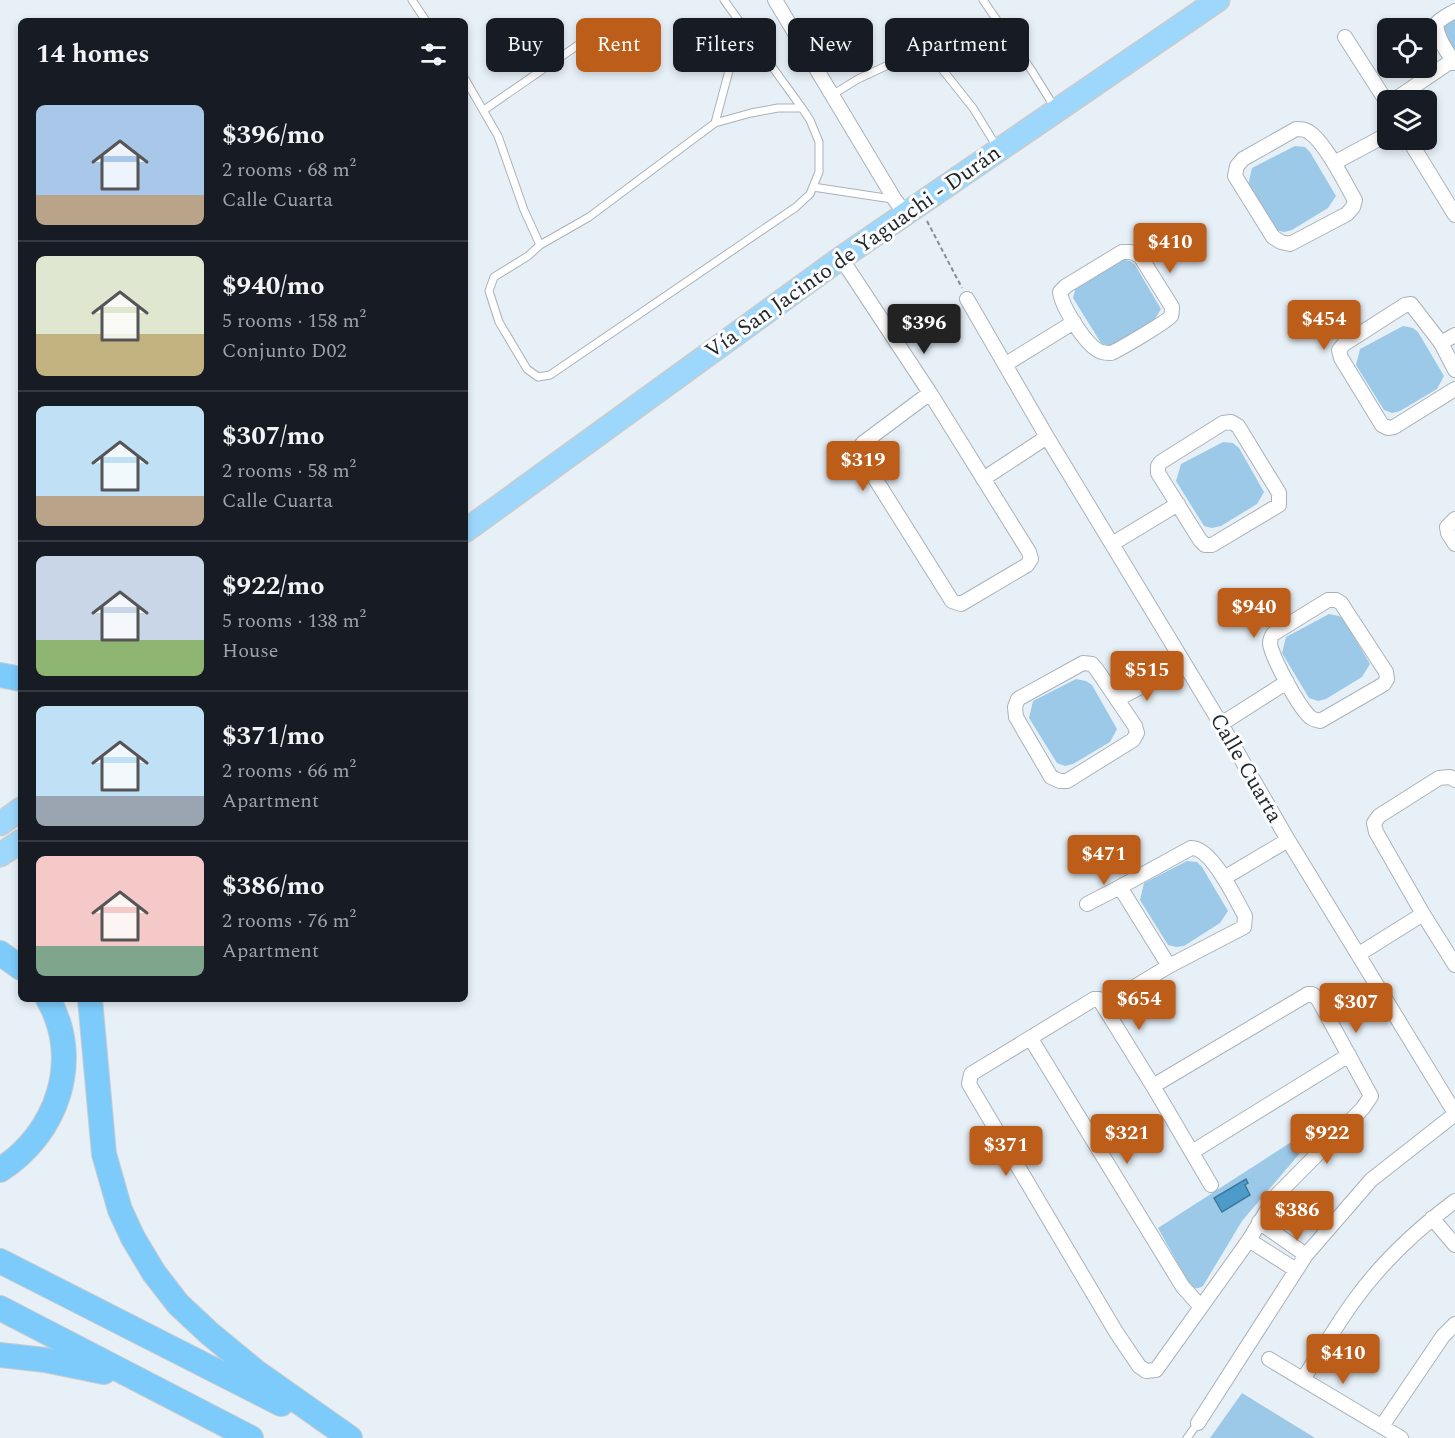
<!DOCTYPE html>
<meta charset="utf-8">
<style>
:root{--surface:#171b24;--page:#20242c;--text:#f1f3f6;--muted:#9ea1a6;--line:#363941;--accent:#bd5d1a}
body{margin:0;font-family:Spectral,serif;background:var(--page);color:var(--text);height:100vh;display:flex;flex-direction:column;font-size:22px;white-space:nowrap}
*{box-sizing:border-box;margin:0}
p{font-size:20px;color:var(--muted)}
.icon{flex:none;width:33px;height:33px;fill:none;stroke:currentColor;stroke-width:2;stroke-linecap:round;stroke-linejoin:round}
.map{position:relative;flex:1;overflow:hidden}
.drawer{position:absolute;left:18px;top:18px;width:450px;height:984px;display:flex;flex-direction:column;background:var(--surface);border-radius:9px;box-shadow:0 3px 9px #0003}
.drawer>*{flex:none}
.guide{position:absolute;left:486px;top:18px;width:570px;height:54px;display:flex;gap:12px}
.tools{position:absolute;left:1377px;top:18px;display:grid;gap:12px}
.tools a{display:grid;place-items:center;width:60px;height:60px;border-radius:9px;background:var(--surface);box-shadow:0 3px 9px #0003;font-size:30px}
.price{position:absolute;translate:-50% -51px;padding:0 14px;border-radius:6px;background:var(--accent);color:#fff;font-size:20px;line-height:39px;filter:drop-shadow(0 2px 3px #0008)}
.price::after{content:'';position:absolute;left:50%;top:36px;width:18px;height:14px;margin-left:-9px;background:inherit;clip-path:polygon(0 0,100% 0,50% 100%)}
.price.current{background:#222;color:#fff}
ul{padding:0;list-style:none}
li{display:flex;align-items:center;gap:18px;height:150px;padding:0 18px}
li+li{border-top:2px solid var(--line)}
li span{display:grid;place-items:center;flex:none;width:168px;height:120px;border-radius:9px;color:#555}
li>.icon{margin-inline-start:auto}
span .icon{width:72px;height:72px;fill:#fffc;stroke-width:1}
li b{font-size:26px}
h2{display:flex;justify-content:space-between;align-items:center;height:72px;padding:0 18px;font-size:26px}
.chip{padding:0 21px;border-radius:9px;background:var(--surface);box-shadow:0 3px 9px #0003;font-size:21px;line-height:54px}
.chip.current{background:var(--accent);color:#fff}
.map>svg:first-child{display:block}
.green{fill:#9cc9e8}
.water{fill:#4c9bcb;stroke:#40789a;stroke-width:1.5}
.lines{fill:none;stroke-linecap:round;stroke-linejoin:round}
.service-casing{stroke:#aab2b8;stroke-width:9}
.minor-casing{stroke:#aab2b8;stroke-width:16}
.primary-casing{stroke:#cacbcb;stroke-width:25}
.trunk-casing{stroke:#cacbcb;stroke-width:26}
.path{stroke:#878d92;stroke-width:2;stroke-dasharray:4.5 3;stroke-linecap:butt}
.service{stroke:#fff;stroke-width:7}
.minor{stroke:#fff;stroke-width:14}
.primary{stroke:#9dd8fc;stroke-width:22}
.trunk{stroke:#7ccbfb;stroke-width:24}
.labels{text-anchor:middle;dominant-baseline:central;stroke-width:6;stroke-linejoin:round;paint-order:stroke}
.street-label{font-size:22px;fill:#232628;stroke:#fbfcfe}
</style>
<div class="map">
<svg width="1455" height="1438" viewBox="0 0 1455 1438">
<rect width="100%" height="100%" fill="#e7f0f7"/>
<path class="green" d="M1455,8V52L1441,30Z
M1295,146L1305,147L1310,152L1336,196L1328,208L1292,230L1284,232L1276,230L1248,185L1252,168Z
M1120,259L1130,261L1135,265L1161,309L1153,322L1117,344L1109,346L1101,343L1073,298L1077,282Z
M1403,326L1413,328L1418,332L1444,376L1437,389L1400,411L1392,413L1384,410L1356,365L1360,349Z
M1223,442L1233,443L1239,448L1264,492L1257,504L1221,526L1212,528L1204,526L1176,481L1181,464Z
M1329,614L1339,616L1344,620L1370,664L1362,677L1326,699L1318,701L1309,698L1282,653L1286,637Z
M1076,679L1086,681L1092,685L1117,729L1110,742L1073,764L1065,766L1057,763L1029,718L1033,701Z
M1187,861L1197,862L1202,867L1228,911L1220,923L1184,946L1176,947L1168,945L1140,900L1144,883Z
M1299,1137L1306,1146L1242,1221L1203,1286C1198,1289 1195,1289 1190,1285L1158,1228Z
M1242,1393L1315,1438H1210Z"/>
<path class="water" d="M1246,1179L1248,1183L1245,1185L1250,1195L1222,1212L1214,1198Z"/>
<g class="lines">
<g class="service-casing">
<path id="service" d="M412,0L426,21
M983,0L1032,71L1055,108
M465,79L498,136L524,210L540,245L528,256L494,277L489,291L499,322L527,369L538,377L550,375L796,207L810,194L819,172V142L810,120L802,108L724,0
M832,95L858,79L914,53H924L934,59L973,108L997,147
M484,110L591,36
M715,123L742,22
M813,187L892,199
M540,245L589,217L715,123L751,113L778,108H802
M1187,1438L1198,1423"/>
</g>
<g class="minor-casing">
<path id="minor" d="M775,0L895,200L905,213
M1455,11C1450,14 1442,18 1438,22C1432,31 1449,55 1455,63
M1345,37L1388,104
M1394,100L1453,60
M1296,129C1301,129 1305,129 1309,132C1325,142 1345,183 1355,200L1353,207L1347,214L1290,244L1281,242L1273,237L1235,176L1237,166L1243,159Z
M1409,140L1455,215
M1334,163L1388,134
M1122,252H1131L1140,256L1172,307C1172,310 1172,313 1171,316C1168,321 1117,351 1111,353C1108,353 1105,353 1102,352C1087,348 1062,307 1060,292L1066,286Z
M841,258L930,393L1029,552L1031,559L1027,565L961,604L952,601L859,453V448L863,443L930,393
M967,299L1047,437L1221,724L1288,840L1455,1113
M1441,343L1455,335
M1006,364L1074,322
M1455,370L1441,343L1411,304L1405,305L1344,344L1339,350L1341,358L1382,425L1388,428L1394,427L1455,389
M1231,422L1238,426L1279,493V505L1212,545H1205L1200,540L1158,473V466L1161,462L1223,423Z
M983,479L1047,437
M1455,519L1447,527L1448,533L1455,544
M1112,544L1178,504
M1328,600H1336L1341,603L1386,672L1387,679L1384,684L1320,721C1315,720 1311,719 1308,715C1296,702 1276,664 1271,648C1269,643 1270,639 1273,634Z
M1083,663L1092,664L1097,670L1135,726L1137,733L1133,740L1067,781H1060L1051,777L1016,717L1015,707L1018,699Z
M1118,699L1183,664
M1221,724L1287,682
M1455,780L1450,777L1439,778L1379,816L1374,823L1376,832L1423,914L1455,965
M1191,848C1212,847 1236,900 1245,916L1244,927L1169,966L1120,887Z
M1224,878L1288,840
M1087,904L1120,887
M1359,954L1423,914
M1136,986L1169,966
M1031,1039L1183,1287L1201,1307
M1153,1086L1308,994H1312L1318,999L1371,1096L1363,1108L1275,1197L1249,1240L1156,1370L1146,1371L1139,1366L1116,1332L969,1084L971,1074L1094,999H1099L1153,1086L1211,1185
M1192,1152L1349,1055
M1432,1218L1455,1245
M1259,1222L1306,1255
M1249,1240L1296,1270
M1269,1359L1401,1438
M1303,1379C1319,1355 1334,1329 1351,1305C1379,1265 1416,1230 1455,1201
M1198,1423L1306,1255L1371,1180L1455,1114
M1382,1426L1443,1336L1455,1324"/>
</g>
<g class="primary-casing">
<path id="primary" d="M465,531L841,258L1218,0
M0,824L21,809
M0,855L21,841"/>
</g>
<g class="trunk-casing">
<path id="trunk" d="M0,675L21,679
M0,953L21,968
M90,999L104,1154L120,1210L133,1238L154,1273L178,1304L209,1333L255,1371L350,1438
M0,1170C57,1134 83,1060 48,999
M0,1261L281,1404
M0,1308L251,1438
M0,1355L45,1360L104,1372"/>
</g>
<path class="path" d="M927,221L962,288"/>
<use href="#service" class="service"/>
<use href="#minor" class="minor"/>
<use href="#primary" class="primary"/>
<use href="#trunk" class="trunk"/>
</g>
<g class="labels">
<g class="street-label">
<text transform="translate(853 252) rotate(-35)">Vía San Jacinto de Yaguachi - Durán</text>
<text transform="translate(1246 768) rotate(60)">Calle Cuarta</text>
</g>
</g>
</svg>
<div class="tools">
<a><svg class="icon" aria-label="locate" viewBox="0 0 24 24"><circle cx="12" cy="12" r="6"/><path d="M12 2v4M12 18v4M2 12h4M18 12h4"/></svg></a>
<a><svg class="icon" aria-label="layers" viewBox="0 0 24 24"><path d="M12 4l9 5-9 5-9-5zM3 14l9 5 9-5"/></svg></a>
</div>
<b class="price" style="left:1170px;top:274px">$410</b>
<b class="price" style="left:1324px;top:351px">$454</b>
<b class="price current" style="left:924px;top:355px">$396</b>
<b class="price" style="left:863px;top:492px">$319</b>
<b class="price" style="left:1254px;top:639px">$940</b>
<b class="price" style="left:1147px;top:702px">$515</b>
<b class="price" style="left:1104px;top:886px">$471</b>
<b class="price" style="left:1139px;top:1031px">$654</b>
<b class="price" style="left:1356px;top:1034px">$307</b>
<b class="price" style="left:1127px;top:1165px">$321</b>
<b class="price" style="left:1327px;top:1165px">$922</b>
<b class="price" style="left:1006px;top:1177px">$371</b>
<b class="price" style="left:1297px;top:1242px">$386</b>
<b class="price" style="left:1343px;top:1385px">$410</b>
<div class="guide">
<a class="chip">Buy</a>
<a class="chip current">Rent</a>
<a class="chip">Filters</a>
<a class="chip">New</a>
<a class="chip">Apartment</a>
</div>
<section class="drawer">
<h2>14 homes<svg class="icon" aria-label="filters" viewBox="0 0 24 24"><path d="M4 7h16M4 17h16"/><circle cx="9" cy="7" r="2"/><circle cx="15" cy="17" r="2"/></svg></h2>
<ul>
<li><span style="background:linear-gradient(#a9c7e8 75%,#b9a48a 0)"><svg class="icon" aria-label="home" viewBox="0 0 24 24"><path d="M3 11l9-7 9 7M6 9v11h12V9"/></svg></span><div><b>$396/mo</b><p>2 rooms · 68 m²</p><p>Calle Cuarta</p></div></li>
<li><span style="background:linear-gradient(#dfe7d0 65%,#c2b280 0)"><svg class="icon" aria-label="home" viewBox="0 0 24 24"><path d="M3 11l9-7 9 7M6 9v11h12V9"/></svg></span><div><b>$940/mo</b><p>5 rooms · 158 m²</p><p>Conjunto D02</p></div></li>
<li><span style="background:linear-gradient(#bfe0f5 75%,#b9a48a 0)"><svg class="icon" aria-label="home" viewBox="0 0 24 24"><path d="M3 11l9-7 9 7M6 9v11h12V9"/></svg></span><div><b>$307/mo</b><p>2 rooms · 58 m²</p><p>Calle Cuarta</p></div></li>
<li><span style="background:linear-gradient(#c9d6e8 70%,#8fb573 0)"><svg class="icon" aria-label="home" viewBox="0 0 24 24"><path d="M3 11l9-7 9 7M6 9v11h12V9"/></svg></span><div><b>$922/mo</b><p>5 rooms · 138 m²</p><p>House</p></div></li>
<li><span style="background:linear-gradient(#bfe0f5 75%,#9aa5b1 0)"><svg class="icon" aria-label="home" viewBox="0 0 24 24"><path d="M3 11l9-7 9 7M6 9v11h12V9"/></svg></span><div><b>$371/mo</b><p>2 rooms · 66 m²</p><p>Apartment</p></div></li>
<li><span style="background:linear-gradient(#f6c9c9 75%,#7fa58c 0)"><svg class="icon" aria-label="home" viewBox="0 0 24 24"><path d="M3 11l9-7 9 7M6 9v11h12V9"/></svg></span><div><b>$386/mo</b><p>2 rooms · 76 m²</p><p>Apartment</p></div></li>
</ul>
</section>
</div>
